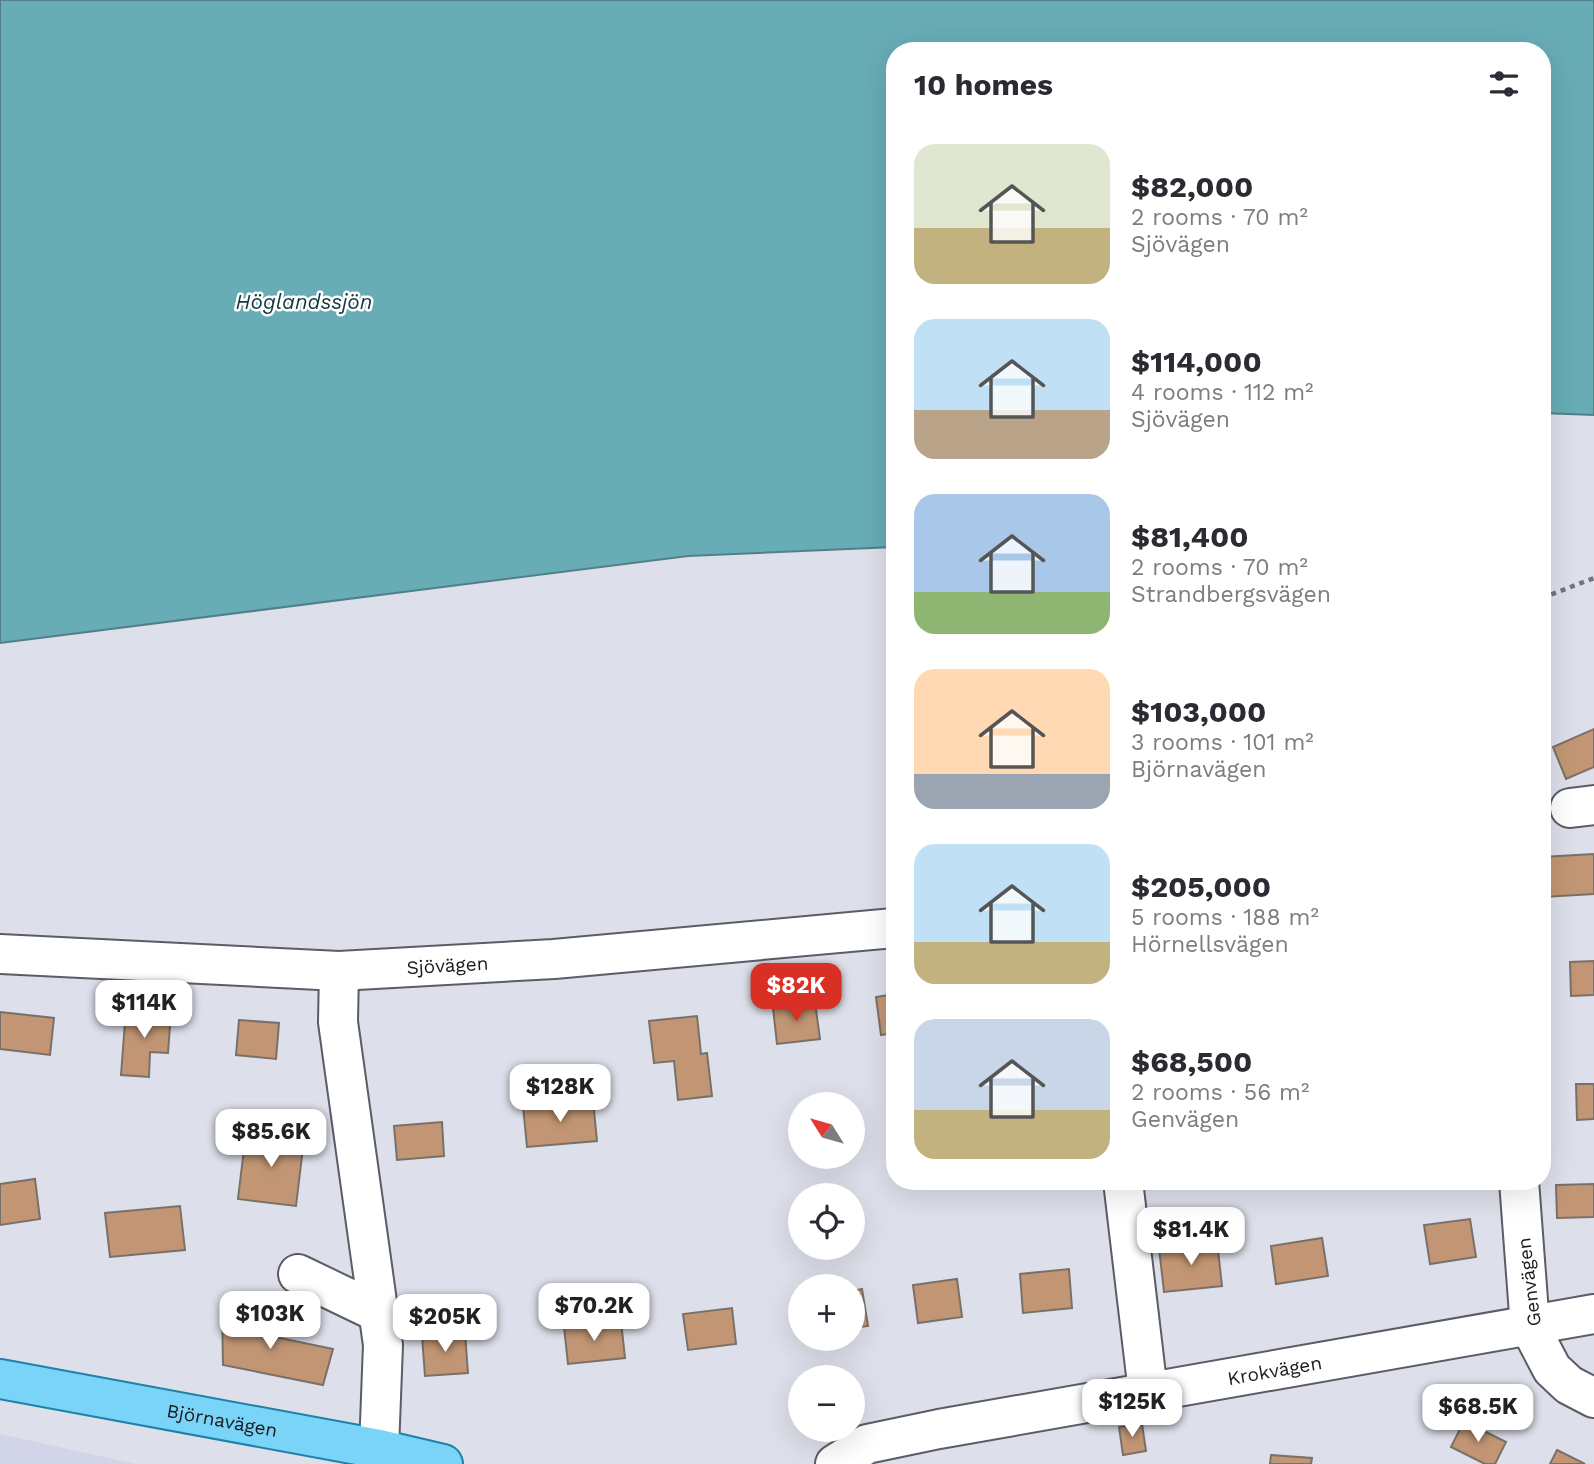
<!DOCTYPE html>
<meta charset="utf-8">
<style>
:root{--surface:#fff;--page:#f2f2f3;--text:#2b2b33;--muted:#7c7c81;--accent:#d93025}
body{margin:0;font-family:"Work Sans",sans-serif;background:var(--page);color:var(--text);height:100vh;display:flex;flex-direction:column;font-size:26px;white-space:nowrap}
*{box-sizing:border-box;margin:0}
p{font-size:23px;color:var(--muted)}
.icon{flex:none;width:38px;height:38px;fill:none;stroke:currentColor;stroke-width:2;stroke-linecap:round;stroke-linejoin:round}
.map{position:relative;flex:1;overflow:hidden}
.panel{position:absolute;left:886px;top:42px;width:665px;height:1148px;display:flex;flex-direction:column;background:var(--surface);border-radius:28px;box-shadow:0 7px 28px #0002}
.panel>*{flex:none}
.needle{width:46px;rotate:307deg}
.fabs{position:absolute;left:788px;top:1092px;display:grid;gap:14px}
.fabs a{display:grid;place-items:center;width:77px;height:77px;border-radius:50%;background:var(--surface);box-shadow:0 7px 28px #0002;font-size:35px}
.price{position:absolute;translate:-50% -60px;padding:0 16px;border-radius:14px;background:#fff;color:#222;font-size:23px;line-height:46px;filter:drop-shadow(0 2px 4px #0008)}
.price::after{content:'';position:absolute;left:50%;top:42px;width:21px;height:16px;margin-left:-10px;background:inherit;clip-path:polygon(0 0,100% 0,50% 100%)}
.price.selected{background:var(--accent);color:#fff}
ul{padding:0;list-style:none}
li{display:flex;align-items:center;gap:21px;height:175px;padding:0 28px}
li span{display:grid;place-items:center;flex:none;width:196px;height:140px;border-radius:21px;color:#555}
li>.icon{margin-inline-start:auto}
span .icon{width:84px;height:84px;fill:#fffc;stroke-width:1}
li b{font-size:30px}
h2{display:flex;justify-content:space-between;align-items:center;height:84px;padding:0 28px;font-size:30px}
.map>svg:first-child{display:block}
.built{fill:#d2d5e7}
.water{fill:#68acb6;stroke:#518089;stroke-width:2}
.building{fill:#c29674;stroke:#7a706a;stroke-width:2}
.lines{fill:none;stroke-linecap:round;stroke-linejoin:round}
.minor-casing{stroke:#5b5c66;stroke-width:42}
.major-casing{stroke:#1e81a8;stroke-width:42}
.path{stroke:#73747b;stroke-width:4.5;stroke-dasharray:5 5;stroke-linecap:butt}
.minor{stroke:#fff;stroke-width:38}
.major{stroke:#79d4f7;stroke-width:38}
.labels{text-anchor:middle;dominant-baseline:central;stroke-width:5;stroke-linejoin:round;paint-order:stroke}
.street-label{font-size:19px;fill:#1b1b1f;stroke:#fff}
.water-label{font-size:21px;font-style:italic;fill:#14373b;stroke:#fff}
</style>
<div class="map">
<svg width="1594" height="1464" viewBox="0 0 1594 1464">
<rect width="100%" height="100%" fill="#dddfea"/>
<path class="built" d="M0,1434L135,1464H0Z"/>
<path class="water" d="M0,0H1594V415L1542,413V51H894V547L688,556L0,643Z"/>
<path class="building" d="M1594,729V767L1566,779L1553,747Z
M1594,854V894L1544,897L1542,857Z
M1594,961V995L1571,996L1570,962Z
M894,994V1033L881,1035L876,997Z
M815,1002L820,1039L777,1044L773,1008Z
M126,1009L171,1012L168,1053L150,1052L149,1077L121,1075Z
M0,1012L54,1018L50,1055L0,1049Z
M697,1016L701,1054L707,1053L712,1096L678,1100L674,1061L654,1063L649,1021Z
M239,1020L279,1023L276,1059L236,1055Z
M1576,1084H1594V1119L1577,1120Z
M593,1100L597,1141L527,1147L523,1106Z
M442,1122L444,1156L397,1160L394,1126Z
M246,1132L304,1139L296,1206L238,1199Z
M35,1179L40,1219L0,1225V1184Z
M1594,1184V1217L1557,1218L1556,1185Z
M180,1206L185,1250L110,1257L105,1213Z
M1470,1219L1476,1257L1430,1264L1424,1225Z
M1322,1238L1328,1276L1276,1284L1271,1246Z
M1217,1241L1222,1286L1164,1292L1159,1248Z
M1069,1269L1072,1308L1023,1313L1020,1274Z
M957,1279L962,1317L918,1323L913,1285Z
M862,1289L868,1326L852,1328V1291Z
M732,1308L736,1344L688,1350L683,1314Z
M222,1309L263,1318L261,1334L333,1349L323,1385L223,1365Z
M621,1321L625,1358L568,1364L564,1327Z
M465,1333L468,1373L425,1376L422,1336Z
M1464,1421L1506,1442L1495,1464H1485L1451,1447Z
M1142,1424L1146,1451L1123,1455L1119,1427Z
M1557,1450L1585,1464H1550Z
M1271,1455L1312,1458L1311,1464H1270Z"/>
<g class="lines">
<g class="minor-casing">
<g id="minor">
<path d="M1570,808L1594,805"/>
<path id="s1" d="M0,954L339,971L554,959L894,928"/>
<path d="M339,971L338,1022L383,1345L379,1449"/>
<path d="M1123,1181L1148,1392"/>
<path d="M1519,1181L1530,1327L1552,1369L1569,1385L1594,1398"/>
<path d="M298,1274L379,1313"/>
<path id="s2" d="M835,1464L867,1444L939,1429L1594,1314"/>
</g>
</g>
<g class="major-casing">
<g id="major">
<path id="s3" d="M0,1379L379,1449L443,1464"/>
</g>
</g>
<path class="path" d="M1542,598L1594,578"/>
<use href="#minor" class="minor"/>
<use href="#major" class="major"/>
</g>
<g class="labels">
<g class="street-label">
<text stroke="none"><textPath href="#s1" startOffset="448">Sjövägen</textPath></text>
<text transform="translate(1529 1282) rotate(-97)">Genvägen</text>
<text stroke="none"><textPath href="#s2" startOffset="452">Krokvägen</textPath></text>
<text stroke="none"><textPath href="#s3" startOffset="226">Björnavägen</textPath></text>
</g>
<g class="water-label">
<text x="304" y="301">Höglandssjön</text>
</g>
</g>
</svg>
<div class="fabs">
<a><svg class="needle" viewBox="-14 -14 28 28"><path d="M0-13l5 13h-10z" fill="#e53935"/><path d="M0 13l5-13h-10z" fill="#7c7c81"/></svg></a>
<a><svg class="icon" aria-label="locate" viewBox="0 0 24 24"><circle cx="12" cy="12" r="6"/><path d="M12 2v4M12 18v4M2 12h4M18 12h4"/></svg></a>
<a>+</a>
<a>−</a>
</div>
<b class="price selected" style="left:796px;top:1023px">$82K</b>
<b class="price" style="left:144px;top:1040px">$114K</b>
<b class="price" style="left:560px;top:1124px">$128K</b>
<b class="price" style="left:271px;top:1169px">$85.6K</b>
<b class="price" style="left:1191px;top:1267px">$81.4K</b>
<b class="price" style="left:594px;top:1343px">$70.2K</b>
<b class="price" style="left:270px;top:1351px">$103K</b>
<b class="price" style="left:445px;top:1354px">$205K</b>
<b class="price" style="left:1132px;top:1439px">$125K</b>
<b class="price" style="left:1478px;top:1444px">$68.5K</b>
<section class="panel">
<h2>10 homes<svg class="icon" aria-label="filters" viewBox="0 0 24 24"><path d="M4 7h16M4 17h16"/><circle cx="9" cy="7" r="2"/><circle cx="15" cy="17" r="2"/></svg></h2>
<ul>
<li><span style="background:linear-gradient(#dfe7d0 60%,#c2b280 0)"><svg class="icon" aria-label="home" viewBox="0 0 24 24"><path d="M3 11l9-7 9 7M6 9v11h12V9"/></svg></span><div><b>$82,000</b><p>2 rooms · 70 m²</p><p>Sjövägen</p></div></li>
<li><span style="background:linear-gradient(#bfe0f5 65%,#b9a48a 0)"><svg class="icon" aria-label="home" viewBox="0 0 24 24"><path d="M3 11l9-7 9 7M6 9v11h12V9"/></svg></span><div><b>$114,000</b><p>4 rooms · 112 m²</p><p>Sjövägen</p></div></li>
<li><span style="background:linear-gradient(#a9c7e8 70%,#8fb573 0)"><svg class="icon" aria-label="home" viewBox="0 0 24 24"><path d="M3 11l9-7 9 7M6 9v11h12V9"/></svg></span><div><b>$81,400</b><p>2 rooms · 70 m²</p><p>Strandbergsvägen</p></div></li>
<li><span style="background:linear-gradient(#ffd9b3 75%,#9aa5b1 0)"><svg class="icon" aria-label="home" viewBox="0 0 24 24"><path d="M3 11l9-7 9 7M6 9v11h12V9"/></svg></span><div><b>$103,000</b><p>3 rooms · 101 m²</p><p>Björnavägen</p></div></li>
<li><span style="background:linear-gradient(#bfe0f5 70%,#c2b280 0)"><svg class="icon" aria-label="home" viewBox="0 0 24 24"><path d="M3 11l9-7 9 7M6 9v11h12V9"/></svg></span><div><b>$205,000</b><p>5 rooms · 188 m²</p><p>Hörnellsvägen</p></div></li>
<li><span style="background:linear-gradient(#c9d6e8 65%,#c2b280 0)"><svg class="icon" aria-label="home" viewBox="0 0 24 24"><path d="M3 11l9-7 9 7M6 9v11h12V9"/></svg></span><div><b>$68,500</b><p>2 rooms · 56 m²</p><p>Genvägen</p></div></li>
</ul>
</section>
</div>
